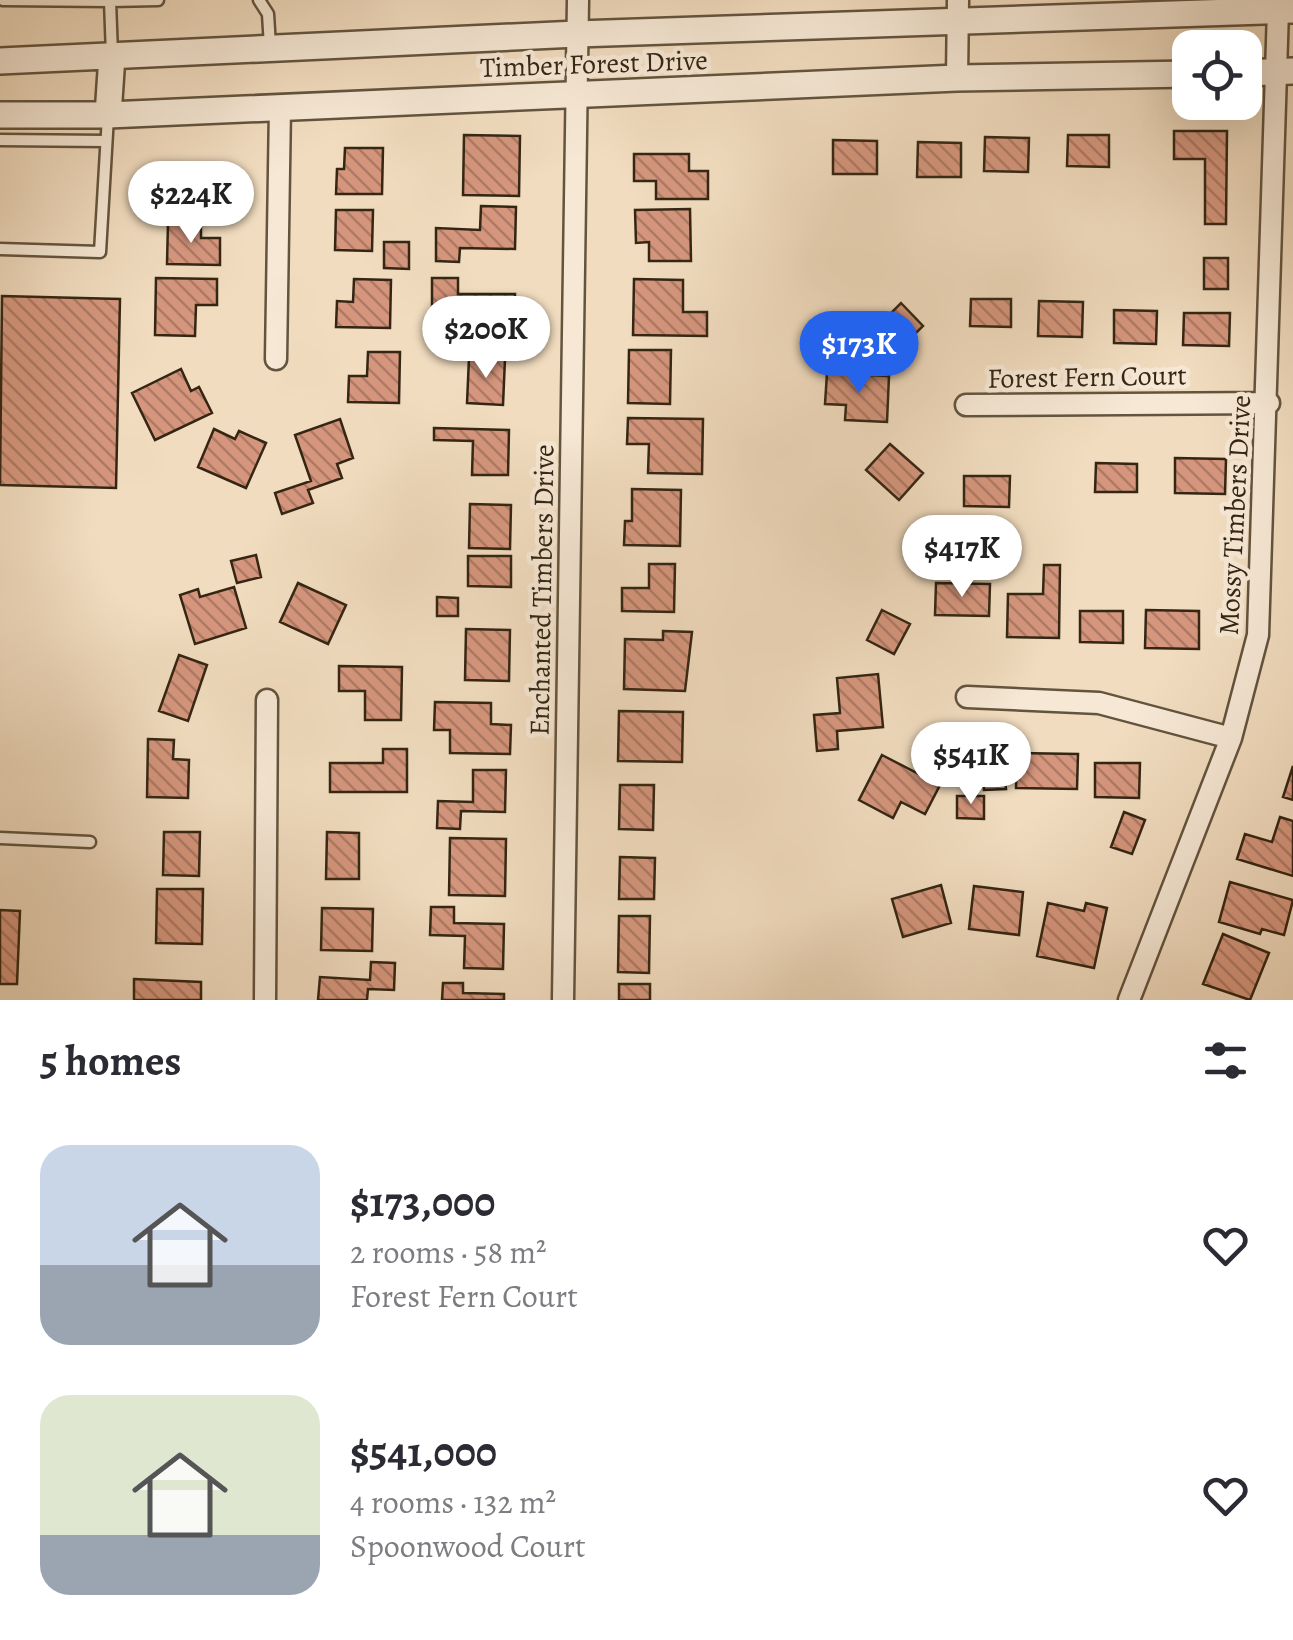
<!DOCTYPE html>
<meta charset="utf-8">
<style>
:root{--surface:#fff;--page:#f7f7f7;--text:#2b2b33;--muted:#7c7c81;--accent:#2563eb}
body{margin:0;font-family:Alegreya,serif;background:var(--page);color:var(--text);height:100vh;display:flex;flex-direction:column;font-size:38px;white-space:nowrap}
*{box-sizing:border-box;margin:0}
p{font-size:32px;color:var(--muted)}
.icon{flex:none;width:55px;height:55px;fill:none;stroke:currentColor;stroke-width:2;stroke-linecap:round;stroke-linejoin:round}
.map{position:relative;height:1000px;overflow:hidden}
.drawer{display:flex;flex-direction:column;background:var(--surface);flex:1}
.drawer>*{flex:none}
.buttons{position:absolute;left:1172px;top:30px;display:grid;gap:20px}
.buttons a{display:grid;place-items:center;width:90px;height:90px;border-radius:20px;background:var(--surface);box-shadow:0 10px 40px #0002;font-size:50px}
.price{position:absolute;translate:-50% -85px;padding:0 22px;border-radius:35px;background:#fff;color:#222;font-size:32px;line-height:65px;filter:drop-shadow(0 2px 5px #0008)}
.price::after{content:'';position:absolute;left:50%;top:60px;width:30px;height:22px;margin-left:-15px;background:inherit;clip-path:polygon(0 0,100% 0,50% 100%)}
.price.on{background:var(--accent);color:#fff}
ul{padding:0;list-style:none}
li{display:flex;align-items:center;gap:30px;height:250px;padding:0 40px}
li span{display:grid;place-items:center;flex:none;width:280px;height:200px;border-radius:30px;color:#555}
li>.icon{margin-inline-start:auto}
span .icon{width:120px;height:120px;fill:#fffc;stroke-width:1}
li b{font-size:42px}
h2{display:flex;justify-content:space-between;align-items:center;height:120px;padding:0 40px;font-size:42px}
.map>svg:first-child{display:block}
.building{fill:url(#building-back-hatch);stroke:#342613;stroke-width:2.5}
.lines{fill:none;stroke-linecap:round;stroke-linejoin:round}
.service-casing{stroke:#63543e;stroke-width:15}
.minor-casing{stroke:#63543e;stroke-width:25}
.tertiary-casing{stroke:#63543e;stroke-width:30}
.service{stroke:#f6e8d5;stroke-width:10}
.minor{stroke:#f6e8d5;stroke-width:20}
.tertiary{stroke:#f6e8d5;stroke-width:25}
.labels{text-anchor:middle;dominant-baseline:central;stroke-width:9;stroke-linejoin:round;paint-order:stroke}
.street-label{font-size:28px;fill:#342613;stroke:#f6e8d5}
</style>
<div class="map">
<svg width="1293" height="1000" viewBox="0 0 1293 1000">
<defs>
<pattern id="building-back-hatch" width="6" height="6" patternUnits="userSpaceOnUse" patternTransform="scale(2.5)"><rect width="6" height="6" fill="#d5967d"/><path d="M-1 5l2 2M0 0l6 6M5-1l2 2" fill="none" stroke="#ae7a65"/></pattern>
</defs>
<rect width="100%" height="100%" fill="#f1dcbf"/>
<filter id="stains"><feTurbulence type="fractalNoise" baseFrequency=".002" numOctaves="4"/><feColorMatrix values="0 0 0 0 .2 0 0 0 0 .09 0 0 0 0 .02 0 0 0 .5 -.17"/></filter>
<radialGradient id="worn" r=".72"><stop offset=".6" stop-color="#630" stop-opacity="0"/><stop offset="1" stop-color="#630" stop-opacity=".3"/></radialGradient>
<path class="building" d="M1174,131H1227L1226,224H1205V159H1174Z
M464,135L520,136L519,196L463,195Z
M1068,135H1109V167L1067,166Z
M985,137L1029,138L1028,172L984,171Z
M833,140L877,141V174H833Z
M918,142L961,143V177H917Z
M345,148H383L382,194H336L337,169H344Z
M634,154H689V171H708V199H656V181H634Z
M481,206L516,207L515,249L460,248L459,262L436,261V228L480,230Z
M690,209L691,261H649V242L636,243L635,210Z
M336,210H373L372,251L335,250Z
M168,222L201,223V238H220V265L167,264Z
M384,242H409V269L384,268Z
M1204,258H1228V289H1204Z
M156,278L217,279V305H196L195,336L155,335Z
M432,278H458V294H515L514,338H480L481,308L432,307Z
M354,279L391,280L390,328L336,327L337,301L353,302Z
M634,279L683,280V312H707V336L633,335Z
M2,296L120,299L116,488L0,485Z
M971,299H1011V327L970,326Z
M1039,301L1083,302L1082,337L1038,336Z
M901,303L923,326L893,356L870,334Z
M1114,310L1157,311L1156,344L1114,343Z
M1184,313H1230L1229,346L1183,345Z
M629,350H671L670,404L628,403Z
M368,352H400L399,403L348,402L349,376H367Z
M469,358L505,359L503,405L467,403Z
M181,369L191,391L199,387L212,413L155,440L132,393Z
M827,373L889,376L887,422L845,420L846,405L825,404Z
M628,418L703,419L702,474L648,473L649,444H627Z
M340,419L353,458L337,464L342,478L308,490L313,503L282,514L275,493L311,481L295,435Z
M434,428L509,430L508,475H472L473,441L434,440Z
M214,429L235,439L239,431L266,443L246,488L198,467Z
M890,444L923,473L899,500L866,470Z
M1175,458L1226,459L1225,494L1175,493Z
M1096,463L1137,464V492H1095Z
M964,476H1010L1009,507L964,506Z
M632,489L681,490L680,546L624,545L625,521H632Z
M470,504L511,505L510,549L469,548Z
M256,555L261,577L237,583L231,561Z
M468,556H511V587L468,586Z
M649,564H675L674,612L622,611V588H649Z
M1044,565H1060L1059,638L1007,637L1008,594H1043Z
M298,583L346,605L328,644L280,622Z
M936,583L990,584L989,616L935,615Z
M234,587L246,628L195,644L180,595L198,589L200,597Z
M437,597L458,598V616H437Z
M882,610L910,624L894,654L867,640Z
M1146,610L1199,611V649L1145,648Z
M1080,611H1123V643L1080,642Z
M466,629L510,630L509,681L465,680Z
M663,631L692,632L685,691L624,689L625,639L663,640Z
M179,655L207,665L188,721L159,711Z
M339,666L402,667L401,720H365V691H339Z
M878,674L883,727L837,731L838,749L817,751L814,715L840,713L837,678Z
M435,702L491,703V724L511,725L510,754L450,753V730H434Z
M619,711L683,712L682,762L618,761Z
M148,739L174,740L173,759L189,760L188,798L147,797Z
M383,749H407V792H330V763H383Z
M1017,753L1078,754L1077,789L1016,788Z
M882,755L940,785L925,814L901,802L893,818L859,800Z
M1003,761L1006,789L984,790L982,763Z
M1095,763H1140L1139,798L1095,797Z
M1293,766V800L1283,797Z
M473,770H506L505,812L461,811L460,829L437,828L438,801L473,802Z
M620,785H654L653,830L619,829Z
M957,796H984V819L957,818Z
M1124,812L1145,820L1132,854L1111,847Z
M1280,817L1293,821V876L1237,859L1245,834L1272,842Z
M164,832H200L199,876L163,875Z
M327,832L359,833V879H326Z
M450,838L506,839L505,896L449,895Z
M620,857L655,858L654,899H619Z
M1230,882L1293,900L1284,935L1262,929L1260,934L1219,922Z
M941,885L951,923L903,937L892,899Z
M974,886L1023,892L1019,935L969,929Z
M157,889H203L202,944L156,943Z
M1048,903L1084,911L1086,903L1107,908L1094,968L1037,956Z
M431,907H454V923L504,924L503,969L464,968L465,936L430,935Z
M322,908L373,909L372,951L321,950Z
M0,910L20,911L17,984H0Z
M619,916H650L649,973L618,972Z
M1223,934L1269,953L1250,1000L1203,984Z
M371,962L395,963L394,990L368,989L367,1000H318L320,977L370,980Z
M134,979L201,982V1000H134Z
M443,983H463V993L504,994V1000H442Z
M619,984H650V1000H619Z"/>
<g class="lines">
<g class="service-casing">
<path id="service" d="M3,0L110,1L112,55
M259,0L268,14L270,46
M110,1L158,0
M0,140L106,141
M0,249L100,252L108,116
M0,838L90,842"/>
</g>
<g class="minor-casing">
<path id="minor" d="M957,78L958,0
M276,359L280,107
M966,405L1269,403
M967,697L1099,703L1231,738
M265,1000L267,700
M563,1000L578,0
M1129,1000L1231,738L1258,635L1278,10"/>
</g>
<g class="tertiary-casing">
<path id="tertiary" d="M0,61L577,34L1293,10
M1245,73L1293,71
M0,115H108L957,78L1190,74
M108,115L112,56"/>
</g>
<use href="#service" class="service"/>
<use href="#minor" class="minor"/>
<use href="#tertiary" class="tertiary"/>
</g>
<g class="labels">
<g class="street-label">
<text transform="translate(594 64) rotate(-2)">Timber Forest Drive</text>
<text transform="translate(1087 377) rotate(-1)">Forest Fern Court</text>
<text transform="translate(1235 515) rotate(-87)">Mossy Timbers Drive</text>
<text transform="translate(542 590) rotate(-89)">Enchanted Timbers Drive</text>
</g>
</g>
<rect width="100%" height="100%" filter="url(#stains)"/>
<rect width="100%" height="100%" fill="url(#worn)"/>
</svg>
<div class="buttons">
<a><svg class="icon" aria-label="locate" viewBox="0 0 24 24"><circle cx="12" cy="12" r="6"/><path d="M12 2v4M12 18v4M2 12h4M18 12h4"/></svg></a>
</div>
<b class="price" style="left:191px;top:246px">$224K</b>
<b class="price" style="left:486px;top:381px">$200K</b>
<b class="price on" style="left:859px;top:396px">$173K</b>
<b class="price" style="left:962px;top:600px">$417K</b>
<b class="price" style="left:971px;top:807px">$541K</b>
</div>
<section class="drawer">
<h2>5 homes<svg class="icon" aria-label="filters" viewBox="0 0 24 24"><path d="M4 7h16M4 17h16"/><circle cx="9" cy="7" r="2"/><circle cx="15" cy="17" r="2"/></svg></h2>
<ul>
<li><span style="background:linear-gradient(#c9d6e8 60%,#9aa5b1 0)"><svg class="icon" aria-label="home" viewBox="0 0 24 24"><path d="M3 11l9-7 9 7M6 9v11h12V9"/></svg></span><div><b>$173,000</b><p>2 rooms · 58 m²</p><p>Forest Fern Court</p></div><svg class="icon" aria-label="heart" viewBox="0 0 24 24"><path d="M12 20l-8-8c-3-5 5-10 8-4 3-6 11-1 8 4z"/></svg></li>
<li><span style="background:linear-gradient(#dfe7d0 70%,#9aa5b1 0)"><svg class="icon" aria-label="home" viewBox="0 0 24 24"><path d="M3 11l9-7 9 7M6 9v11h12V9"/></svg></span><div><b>$541,000</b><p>4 rooms · 132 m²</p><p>Spoonwood Court</p></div><svg class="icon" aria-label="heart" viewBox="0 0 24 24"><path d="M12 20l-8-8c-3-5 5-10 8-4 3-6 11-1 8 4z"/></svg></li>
</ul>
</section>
